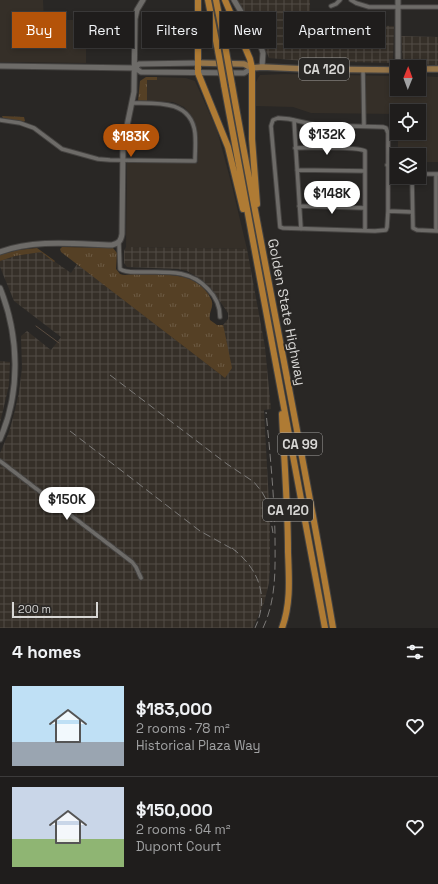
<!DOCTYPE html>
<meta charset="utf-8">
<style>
:root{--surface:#1f1d1c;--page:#272625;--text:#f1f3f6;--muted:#a1a2a3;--line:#3c3b3b;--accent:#b45309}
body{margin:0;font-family:"Space Grotesk",sans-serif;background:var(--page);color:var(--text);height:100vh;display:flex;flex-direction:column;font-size:15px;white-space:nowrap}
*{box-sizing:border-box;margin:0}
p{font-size:13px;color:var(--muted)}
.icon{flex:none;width:22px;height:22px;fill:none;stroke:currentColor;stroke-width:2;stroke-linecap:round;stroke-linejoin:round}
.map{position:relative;height:628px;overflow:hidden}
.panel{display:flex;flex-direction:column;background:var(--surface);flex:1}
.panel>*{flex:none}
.guide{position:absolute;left:12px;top:12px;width:414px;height:36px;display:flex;gap:8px}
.needle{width:26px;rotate:1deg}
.tools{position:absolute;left:390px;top:60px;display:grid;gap:8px}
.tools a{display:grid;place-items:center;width:36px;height:36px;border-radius:0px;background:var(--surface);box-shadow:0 2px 6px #0003,0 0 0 1px var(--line);font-size:20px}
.scale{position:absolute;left:12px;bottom:10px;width:86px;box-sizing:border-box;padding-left:4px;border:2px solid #d7d6d4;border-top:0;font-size:11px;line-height:14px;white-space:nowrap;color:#d7d6d4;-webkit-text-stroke:3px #292725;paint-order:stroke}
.price{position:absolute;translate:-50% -34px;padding:0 9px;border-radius:14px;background:#fff;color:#222;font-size:13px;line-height:26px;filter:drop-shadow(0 1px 2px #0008)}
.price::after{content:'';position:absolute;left:50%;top:24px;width:12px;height:9px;margin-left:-6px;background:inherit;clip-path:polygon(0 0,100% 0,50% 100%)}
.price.active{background:var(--accent);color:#fff}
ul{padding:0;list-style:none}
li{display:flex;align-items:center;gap:12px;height:100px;padding:0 12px}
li+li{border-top:1px solid var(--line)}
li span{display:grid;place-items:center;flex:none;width:112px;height:80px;border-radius:0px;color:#555}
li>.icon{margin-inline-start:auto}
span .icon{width:48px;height:48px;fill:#fffc;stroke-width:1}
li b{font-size:17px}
h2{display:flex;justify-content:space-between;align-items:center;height:48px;padding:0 12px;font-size:17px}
.tag{padding:0 14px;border-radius:0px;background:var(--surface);box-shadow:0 2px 6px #0003,0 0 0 1px var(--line);font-size:14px;line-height:36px}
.tag.active{background:var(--accent);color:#fff}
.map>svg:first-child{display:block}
.built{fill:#352f28}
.industrial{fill:url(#industrial-grid)}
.grass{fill:url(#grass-tufts)}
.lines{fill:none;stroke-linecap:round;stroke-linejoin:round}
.stream{stroke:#5a4c40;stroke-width:1}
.street-casing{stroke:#454341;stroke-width:5.5}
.secondary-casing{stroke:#454341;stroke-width:7}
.primary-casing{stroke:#454341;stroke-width:8}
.highway-casing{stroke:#454341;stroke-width:8}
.street{stroke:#6d6b68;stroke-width:3.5}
.secondary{stroke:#6d6b68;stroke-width:5}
.primary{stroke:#957549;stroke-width:5.5}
.highway{stroke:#af7b34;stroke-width:6}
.rail{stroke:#7c7a78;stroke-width:1;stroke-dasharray:8 4;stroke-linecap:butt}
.highway-bridge-casing{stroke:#454341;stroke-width:8;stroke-linecap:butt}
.highway-bridge{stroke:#af7b34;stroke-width:6}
.labels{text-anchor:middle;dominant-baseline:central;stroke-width:4;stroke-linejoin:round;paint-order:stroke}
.shield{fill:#292725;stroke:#a3a2a0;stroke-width:1}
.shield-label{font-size:13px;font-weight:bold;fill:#d7d6d4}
.street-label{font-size:14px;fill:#d7d6d4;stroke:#292725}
</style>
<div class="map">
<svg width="438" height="628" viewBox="0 0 438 628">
<defs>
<pattern id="industrial-grid" width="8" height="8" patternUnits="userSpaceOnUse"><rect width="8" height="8" fill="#352f28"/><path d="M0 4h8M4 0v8" fill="none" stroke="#524c46"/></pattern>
<pattern id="grass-tufts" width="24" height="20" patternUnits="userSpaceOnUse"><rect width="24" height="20" fill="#554025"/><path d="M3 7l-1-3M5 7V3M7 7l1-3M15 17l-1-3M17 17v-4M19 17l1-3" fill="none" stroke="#6d5b44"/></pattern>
</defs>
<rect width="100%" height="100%" fill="#292725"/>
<path class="built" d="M0,0H43L44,20H86V63L0,62Z
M285,74L397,76V89H419V76L438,77V162H419V155H398V133H419V111H397V114L311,113L293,107L256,106V82L258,78L260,75Z
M157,77L186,78L195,81L217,130L232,186L247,249L126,247L127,163L129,162L198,163L197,130L191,115L184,107L173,102L147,101V80H156Z"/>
<path class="industrial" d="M236,0H310V24L394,26L393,63L304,61L269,58L260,37L247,18Z
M401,36L438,37V65L405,64L403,63Z
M126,247L247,249L265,347L271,409L264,410L270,522V570L269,583L264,603L253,628H0V453L9,432L15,410L19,392L22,368L21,336L27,331L51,350L61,337L14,301L0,267V261L15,256L41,252L71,273L77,264L225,378L224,329L223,325L228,319V313L210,287L199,278L187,271L178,269L127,267L124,263V251Z
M0,361L10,362L9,385L0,423Z"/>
<path class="grass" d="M146,77H157V80H147V101H138L140,81Z
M2,116L24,117L25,121L23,122L3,118Z
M62,247L113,248L117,253L116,269L120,274C125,276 130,274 135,274C161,275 198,270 211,299C215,307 208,312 210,320L217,325H223L224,329L232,368L225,378L61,252L60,249Z
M37,248L55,261L54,262L41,252L15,256L0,261V255L18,250Z"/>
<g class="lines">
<path class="stream" d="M36,326L59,343"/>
<g class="street-casing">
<path id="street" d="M351,0L356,3L369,7H438
M331,6L336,4L340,0
M363,69L364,126
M278,118L289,119L316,125L383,127L386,128L388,133V211L387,227L386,230L375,231L283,228L280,227L271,126L273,120Z
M0,120L20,123L34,128L62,149L98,159L110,160L195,161C195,152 196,142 195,133C191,100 157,103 132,103
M294,120L301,229
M295,148C307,148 358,146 365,151V230
M348,148L349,126
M387,165H397
M297,170L365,171
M419,174H438
M436,174V231
M412,177L413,228L417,230L438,231
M299,206L365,208
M388,211L412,212
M119,243L120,269C126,273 134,272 141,272C166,272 190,269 208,289C216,297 220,306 220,317
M0,461L132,562L136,567L141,578"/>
</g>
<g class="secondary-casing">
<path id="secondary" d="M234,0L260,44L263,53L262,67
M398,0V67
M0,66L135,68L141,72L244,73L252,68
M135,68L139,64L199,63
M0,252C35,239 75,244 112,245C119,243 121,241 122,234L123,145L134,92L135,19L137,10L143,0
M0,288C19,335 21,392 0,439"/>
</g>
<g class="primary-casing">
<path id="primary" d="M199,63L244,64L252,68L262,67L307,69L397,70
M419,69H438"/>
</g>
<g class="highway-casing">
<path id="highway" d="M198,0V73L228,147L243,209
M208,0L218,51
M216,0L226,51
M225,0L250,59L252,68V139L257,204
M224,85C259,266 290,447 325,628
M232,85C264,266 302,446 333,628
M282,628C291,604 289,578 288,552C288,506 284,460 282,414"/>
</g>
<use href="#street" class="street"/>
<use href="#secondary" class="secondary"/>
<use href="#primary" class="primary"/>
<use href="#highway" class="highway"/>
<path class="rail" d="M110,375L227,464L254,482L262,492L268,503L273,533
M70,431L200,531L236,551
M232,548C258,568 270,596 255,628
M263,628C277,598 275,567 275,534C274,493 270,453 266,412"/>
<g class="highway-bridge-casing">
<path id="highway-bridge" d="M218,51L224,85
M226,51L232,85"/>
</g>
<use href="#highway-bridge" class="highway-bridge"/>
</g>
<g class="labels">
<g class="shield">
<rect x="299" y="58" width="50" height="22" rx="3"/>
<rect x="278" y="433" width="44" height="22" rx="3"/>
<rect x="263" y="499" width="50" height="22" rx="3"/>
</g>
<g class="shield-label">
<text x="324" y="69">CA 120</text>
<text x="300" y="444">CA 99</text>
<text x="288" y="510">CA 120</text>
</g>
<g class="street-label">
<text transform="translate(287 312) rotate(79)">Golden State Highway</text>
</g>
</g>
</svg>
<div class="tools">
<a><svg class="needle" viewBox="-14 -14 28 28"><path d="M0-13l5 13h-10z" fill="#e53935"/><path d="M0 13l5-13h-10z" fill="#a1a2a3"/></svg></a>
<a><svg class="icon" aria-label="locate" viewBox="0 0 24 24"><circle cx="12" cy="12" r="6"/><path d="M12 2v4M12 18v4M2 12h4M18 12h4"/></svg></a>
<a><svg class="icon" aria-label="layers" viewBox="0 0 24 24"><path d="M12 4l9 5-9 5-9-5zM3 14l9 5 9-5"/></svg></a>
</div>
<div class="scale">200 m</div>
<b class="price" style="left:327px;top:156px">$132K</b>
<b class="price active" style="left:131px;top:158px">$183K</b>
<b class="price" style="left:332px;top:215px">$148K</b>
<b class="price" style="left:67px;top:521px">$150K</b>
<div class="guide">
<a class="tag active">Buy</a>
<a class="tag">Rent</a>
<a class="tag">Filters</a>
<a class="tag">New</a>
<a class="tag">Apartment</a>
</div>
</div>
<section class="panel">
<h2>4 homes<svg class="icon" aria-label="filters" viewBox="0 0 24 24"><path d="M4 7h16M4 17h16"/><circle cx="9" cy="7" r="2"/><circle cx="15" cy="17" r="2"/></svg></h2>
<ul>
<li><span style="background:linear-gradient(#bfe0f5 70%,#9aa5b1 0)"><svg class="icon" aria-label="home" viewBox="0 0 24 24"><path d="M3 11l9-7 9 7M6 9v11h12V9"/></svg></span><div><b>$183,000</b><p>2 rooms · 78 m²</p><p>Historical Plaza Way</p></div><svg class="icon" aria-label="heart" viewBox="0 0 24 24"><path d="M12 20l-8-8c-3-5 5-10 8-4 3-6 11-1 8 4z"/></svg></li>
<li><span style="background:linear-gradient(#c9d6e8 65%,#8fb573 0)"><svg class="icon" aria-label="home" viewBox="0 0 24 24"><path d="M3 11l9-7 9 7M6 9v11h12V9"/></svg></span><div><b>$150,000</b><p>2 rooms · 64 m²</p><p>Dupont Court</p></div><svg class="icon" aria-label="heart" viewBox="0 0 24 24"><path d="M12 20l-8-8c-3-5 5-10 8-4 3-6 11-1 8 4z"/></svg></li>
</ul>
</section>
